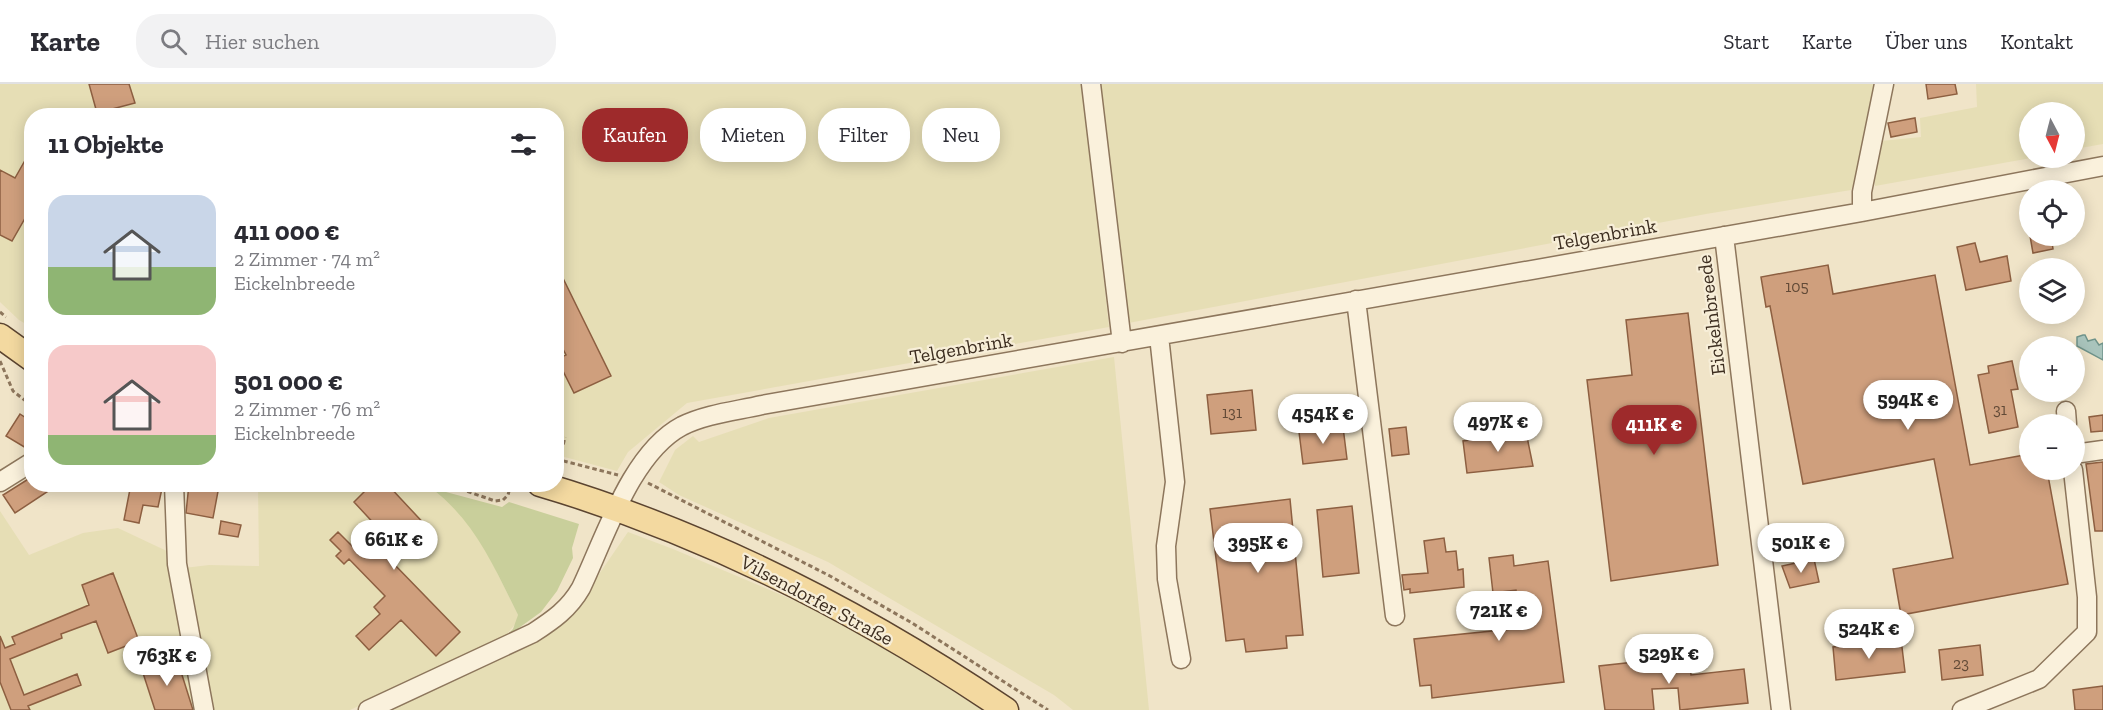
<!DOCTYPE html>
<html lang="de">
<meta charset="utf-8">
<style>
:root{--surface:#fff;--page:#f2f2f3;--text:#2b2b33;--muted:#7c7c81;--line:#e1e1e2;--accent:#9e2a2b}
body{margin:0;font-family:"Zilla Slab",serif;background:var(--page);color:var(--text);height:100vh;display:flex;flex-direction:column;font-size:22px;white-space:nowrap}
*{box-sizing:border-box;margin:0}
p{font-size:20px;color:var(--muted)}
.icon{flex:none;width:33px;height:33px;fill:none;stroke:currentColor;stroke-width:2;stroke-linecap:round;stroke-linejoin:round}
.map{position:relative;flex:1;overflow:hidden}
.panel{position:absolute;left:24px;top:24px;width:540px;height:384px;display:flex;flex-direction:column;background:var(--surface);border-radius:24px;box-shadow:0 3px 15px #0003}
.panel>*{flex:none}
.hud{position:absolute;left:582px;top:24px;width:570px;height:54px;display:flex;gap:12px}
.needle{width:39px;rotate:173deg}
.tools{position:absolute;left:2019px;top:18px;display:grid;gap:12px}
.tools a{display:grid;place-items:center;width:66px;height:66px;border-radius:50%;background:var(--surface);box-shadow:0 3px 15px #0003;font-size:30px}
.price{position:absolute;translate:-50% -51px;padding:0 14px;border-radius:21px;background:#fff;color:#222;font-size:20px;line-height:39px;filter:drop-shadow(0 2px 3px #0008)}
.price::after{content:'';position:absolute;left:50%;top:36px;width:18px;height:14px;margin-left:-9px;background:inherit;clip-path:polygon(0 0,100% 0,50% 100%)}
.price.on{background:var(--accent);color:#fff}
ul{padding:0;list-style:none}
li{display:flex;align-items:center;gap:18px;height:150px;padding:0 24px}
li span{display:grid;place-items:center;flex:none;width:168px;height:120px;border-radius:18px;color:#555}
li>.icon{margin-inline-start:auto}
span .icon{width:72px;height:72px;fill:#fffc;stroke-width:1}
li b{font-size:26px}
h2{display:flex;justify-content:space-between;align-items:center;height:72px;padding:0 24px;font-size:26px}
.pill{padding:0 21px;border-radius:24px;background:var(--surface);box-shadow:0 3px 15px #0003;font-size:21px;line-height:54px}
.pill.on{background:var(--accent);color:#fff}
header{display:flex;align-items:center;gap:36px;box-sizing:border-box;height:84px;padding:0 30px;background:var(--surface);border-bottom:2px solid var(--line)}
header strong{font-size:28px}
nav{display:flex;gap:33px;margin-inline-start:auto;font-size:21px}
.search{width:420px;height:54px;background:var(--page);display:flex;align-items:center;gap:15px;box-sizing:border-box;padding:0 21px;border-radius:24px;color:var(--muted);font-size:22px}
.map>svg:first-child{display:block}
.farmland{fill:#e6deb5}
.green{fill:#c9cf9b}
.water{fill:#a9c4bc;stroke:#6f938a;stroke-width:1.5}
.building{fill:#cf9f7d;stroke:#8d5f41;stroke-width:1.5}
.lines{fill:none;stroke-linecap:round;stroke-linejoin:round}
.minor-casing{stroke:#8d765c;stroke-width:21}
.major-casing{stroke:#5b4430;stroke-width:27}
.path{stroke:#8d765c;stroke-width:3;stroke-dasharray:4.5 3;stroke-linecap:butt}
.minor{stroke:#faf1dc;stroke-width:18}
.major{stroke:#f3d9a0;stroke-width:24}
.labels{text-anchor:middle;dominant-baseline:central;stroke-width:4.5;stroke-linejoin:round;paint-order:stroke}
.number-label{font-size:16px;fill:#624a37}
.street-label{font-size:20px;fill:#3d2e20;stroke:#f7eed8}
</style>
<header>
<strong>Karte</strong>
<div class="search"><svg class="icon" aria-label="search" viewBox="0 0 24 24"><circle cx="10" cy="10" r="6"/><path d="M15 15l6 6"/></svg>Hier suchen</div>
<nav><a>Start</a><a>Karte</a><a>Über uns</a><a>Kontakt</a></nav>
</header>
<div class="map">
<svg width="2103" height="626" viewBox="0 0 2103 626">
<rect width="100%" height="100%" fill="#f0e4c8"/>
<path class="farmland" d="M0,0H1082L1109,243L687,319L628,368L617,387L557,371L556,32H32L31,243L19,236L0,218Z
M1095,0H1879L1866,68L1851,106L1706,130L1123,240Z
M1976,0H2103V60L2075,65L2074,28H2030L2031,74L1875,102L1874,93L1881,57L1921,53L1920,34L1977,23Z
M1114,273L1149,626H1073L1054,611L828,478L679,411L659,398L675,366L693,352L699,358L769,334Z
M258,401H424L431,404L452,420L482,458L518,531L517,538L502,556L350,626H210L184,484L209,481L259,482Z
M0,427L29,471L83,449L118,444L171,469L199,626H0Z
M628,448L673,465L824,529L908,578L982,626H380L555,546L575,525Z"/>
<path class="green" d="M431,404L502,423L509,418L579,440L572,464L573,474L557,507L541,528L502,556L513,545L518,531C494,483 475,437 431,404Z"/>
<path class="water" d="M2083,251H2085L2088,257L2095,255L2099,261L2103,259V276L2077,262V253Z"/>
<path class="building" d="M89,0H129L135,19L97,29Z
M1926,0H1955L1957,10L1928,15Z
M1915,34L1917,48L1891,53L1888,39Z
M32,64V122L12,157L0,151V86L15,94Z
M2030,152H2051L2053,165L2033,169Z
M1975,159L1980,178L2007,172L2011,197L1966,206L1957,163Z
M556,180L611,292L574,309L557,275L566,271L556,252Z
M1828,181L1833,210L1935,191L1970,381L2030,370V386H2047L2068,500L1901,531L1893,485L1953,474L1934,375L1803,400L1770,222L1766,223L1761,193Z
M1688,229L1718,481L1611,497L1587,296L1632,291L1626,236Z
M2012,277L2018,305L2011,306L2018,343L1989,349L1978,291L1989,289L1988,282Z
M1252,306L1256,346L1211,350L1207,311Z
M20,330L32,338V356L26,364L6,352Z
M2103,331V347L2091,348L2089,333Z
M1343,343L1347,375L1303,380L1299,348Z
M1406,343L1409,370L1392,372L1389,345Z
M1526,348L1533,382L1467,389L1463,357Z
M2103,378V447H2095L2086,380Z
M30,394L32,400H59L15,429L3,411Z
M131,400H163L158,423L143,421L139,439L124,436Z
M189,400L219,402L213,434L186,429Z
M372,400H387L429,445L393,479L460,548L436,572L401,536L369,566L356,552L380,530L374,523L385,512L349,475L344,480L336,472L341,467L330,456L338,448L357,467L379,445L354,418Z
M1290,415L1303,551L1286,552L1287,564L1246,568L1244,555L1226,557L1210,425Z
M1352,422L1359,489L1323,493L1317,426Z
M221,437L241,441L238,453L219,450Z
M1444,454L1446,468L1456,467L1458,486L1463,485L1464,503L1410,509V505L1404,506L1402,491L1428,489L1424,457Z
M1513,471L1514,482L1548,477L1564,598L1432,614L1431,601L1420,602L1414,555L1521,544L1516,506L1493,509L1489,474Z
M1814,475L1819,498L1790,504L1782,482Z
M113,489L139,557L108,569L96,537L61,550L62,554L10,575L24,611L77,590L81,601L28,622L30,626H11L0,598V552L5,564L15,560L12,553L89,521L82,501Z
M1901,555L1905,588L1836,596L1833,563Z
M1980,561L1983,591L1942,596L1939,566Z
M1689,572L1691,591L1744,585L1748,619L1680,626L1678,604L1652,605L1654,626H1605L1599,582Z
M177,575L193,626H155L142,586Z
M2103,602V626H2075L2073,606Z"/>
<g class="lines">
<g class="minor-casing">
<path id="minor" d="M1091,0L1122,259
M1862,128V108L1884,0
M1724,152L1781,626
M1356,216L1395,532
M1159,252L1175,398L1166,462L1167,495L1181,575
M2066,327L2067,340
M2074,370L2103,366
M0,398L32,378
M174,400L177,480L204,626
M368,626L533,549C553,536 569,525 581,504C605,454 631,369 682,342C706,330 736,327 762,321L1862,128L2103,82
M1962,626L2039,595L2087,548V513L2073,386"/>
</g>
<g class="major-casing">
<path id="major" d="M0,252L32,275
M540,400C706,449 863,529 1006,626"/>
</g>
<path class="path" d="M0,228L6,233
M0,277L13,307L32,322
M556,375L618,391
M560,375L565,353
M648,399L830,492L912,539L1048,626
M446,400L495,417L503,416L508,411L511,400"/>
<use href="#minor" class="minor"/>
<use href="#major" class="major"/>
</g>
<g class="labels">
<g class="number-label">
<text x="1797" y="202">105</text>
<text x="2000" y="325">31</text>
<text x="1232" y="328">131</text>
<text x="1961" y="579">23</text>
</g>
<g class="street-label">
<text transform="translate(1605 150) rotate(-10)">Telgenbrink</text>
<text transform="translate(1711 231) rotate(-97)">Eickelnbreede</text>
<text transform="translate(961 264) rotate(-10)">Telgenbrink</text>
<text transform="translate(817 516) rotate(28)">Vilsendorfer Straße</text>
</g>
</g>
</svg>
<div class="tools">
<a><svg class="needle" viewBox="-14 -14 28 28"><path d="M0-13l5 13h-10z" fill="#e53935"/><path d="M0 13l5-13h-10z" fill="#7c7c81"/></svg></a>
<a><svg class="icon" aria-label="locate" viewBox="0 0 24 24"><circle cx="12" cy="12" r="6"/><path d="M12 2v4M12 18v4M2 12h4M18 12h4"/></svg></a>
<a><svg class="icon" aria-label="layers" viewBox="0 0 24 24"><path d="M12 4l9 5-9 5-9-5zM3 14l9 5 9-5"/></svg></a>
<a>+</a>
<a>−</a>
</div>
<b class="price" style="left:1908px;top:347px">594K €</b>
<b class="price" style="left:1323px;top:361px">454K €</b>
<b class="price" style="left:1498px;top:369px">497K €</b>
<b class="price on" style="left:1654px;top:372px">411K €</b>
<b class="price" style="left:394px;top:487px">661K €</b>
<b class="price" style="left:1258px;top:490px">395K €</b>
<b class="price" style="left:1801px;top:490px">501K €</b>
<b class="price" style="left:1499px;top:558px">721K €</b>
<b class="price" style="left:1869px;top:576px">524K €</b>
<b class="price" style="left:1669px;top:601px">529K €</b>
<b class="price" style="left:167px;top:603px">763K €</b>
<div class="hud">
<a class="pill on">Kaufen</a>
<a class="pill">Mieten</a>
<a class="pill">Filter</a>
<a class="pill">Neu</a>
</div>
<section class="panel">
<h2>11 Objekte<svg class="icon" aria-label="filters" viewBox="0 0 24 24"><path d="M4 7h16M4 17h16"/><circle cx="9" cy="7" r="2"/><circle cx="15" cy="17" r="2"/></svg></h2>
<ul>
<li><span style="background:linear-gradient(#c9d6e8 60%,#8fb573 0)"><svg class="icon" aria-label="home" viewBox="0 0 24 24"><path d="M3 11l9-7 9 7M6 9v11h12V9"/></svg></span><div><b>411 000 €</b><p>2 Zimmer · 74 m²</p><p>Eickelnbreede</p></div></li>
<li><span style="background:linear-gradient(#f6c9c9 75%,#8fb573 0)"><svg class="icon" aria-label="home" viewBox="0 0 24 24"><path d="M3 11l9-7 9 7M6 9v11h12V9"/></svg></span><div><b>501 000 €</b><p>2 Zimmer · 76 m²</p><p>Eickelnbreede</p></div></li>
</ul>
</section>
</div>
